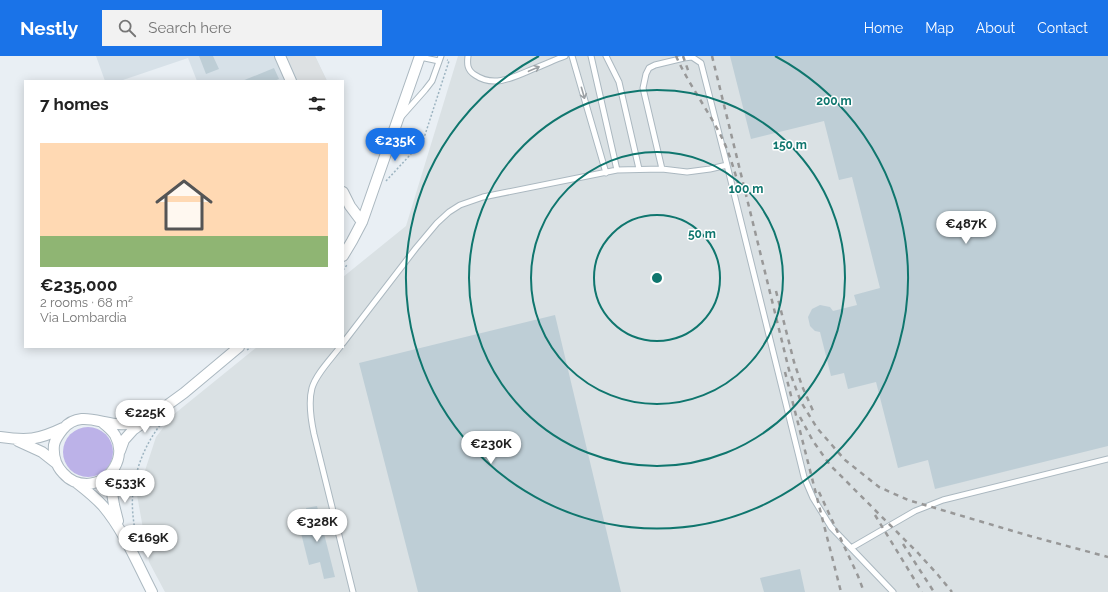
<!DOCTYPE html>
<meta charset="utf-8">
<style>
:root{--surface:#fff;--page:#f2f2f2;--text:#222;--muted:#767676;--line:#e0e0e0;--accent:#1a73e8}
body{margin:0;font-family:Raleway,sans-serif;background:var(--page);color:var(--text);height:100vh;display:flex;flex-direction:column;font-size:15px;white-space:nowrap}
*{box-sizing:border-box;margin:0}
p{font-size:13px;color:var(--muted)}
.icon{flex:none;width:22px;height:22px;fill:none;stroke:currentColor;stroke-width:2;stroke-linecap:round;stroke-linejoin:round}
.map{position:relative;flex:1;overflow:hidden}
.sheet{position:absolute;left:24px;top:24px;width:320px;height:268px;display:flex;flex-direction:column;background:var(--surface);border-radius:0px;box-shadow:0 2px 10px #0003}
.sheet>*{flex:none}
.price{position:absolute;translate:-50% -34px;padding:0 9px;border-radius:14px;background:#fff;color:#222;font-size:13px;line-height:26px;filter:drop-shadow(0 1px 2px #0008)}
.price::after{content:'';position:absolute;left:50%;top:24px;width:12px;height:9px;margin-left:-6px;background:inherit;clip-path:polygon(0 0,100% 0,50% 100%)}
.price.active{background:var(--accent);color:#fff}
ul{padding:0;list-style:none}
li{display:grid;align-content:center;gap:8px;height:212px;padding:0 16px}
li+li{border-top:1px solid var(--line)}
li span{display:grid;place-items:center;height:124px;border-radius:0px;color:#555}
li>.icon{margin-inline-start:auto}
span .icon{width:72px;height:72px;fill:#fffc;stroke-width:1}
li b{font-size:17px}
h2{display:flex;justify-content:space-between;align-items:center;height:48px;padding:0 16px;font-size:17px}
header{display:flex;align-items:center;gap:24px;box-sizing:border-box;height:56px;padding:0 20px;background:var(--accent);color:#fff}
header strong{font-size:19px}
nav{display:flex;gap:22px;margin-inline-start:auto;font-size:14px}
.search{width:280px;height:36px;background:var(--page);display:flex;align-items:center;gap:10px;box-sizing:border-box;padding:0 14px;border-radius:0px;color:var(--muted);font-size:15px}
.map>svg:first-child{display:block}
.residential{fill:#d7e1e8}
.industrial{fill:#dae1e4}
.green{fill:#bcb2e8}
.parking{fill:#dde1e3}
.building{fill:#beced6}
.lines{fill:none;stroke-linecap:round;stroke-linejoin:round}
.lane-casing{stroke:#abb8c0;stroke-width:7}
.street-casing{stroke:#abb8c0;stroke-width:12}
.path{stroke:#9db4c1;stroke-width:1.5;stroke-dasharray:2 2;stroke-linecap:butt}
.lane{stroke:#fff;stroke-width:5}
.street{stroke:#fff;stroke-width:10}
.rail{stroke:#989898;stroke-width:2.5;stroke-dasharray:5 5;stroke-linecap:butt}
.oneway{stroke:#9ba0a4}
.ring{fill:none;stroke:#0f766e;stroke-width:2}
.centre{fill:#0f766e;stroke:#fff;stroke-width:2}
.ring-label{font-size:12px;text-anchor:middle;font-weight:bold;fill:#0f766e;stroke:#fff;stroke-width:3;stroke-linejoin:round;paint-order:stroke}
</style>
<header>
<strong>Nestly</strong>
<div class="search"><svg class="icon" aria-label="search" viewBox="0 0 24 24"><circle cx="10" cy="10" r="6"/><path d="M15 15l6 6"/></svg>Search here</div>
<nav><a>Home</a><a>Map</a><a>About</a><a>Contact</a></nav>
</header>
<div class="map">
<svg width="1108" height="536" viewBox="0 0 1108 536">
<rect width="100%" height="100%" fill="#e9eff4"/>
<path class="residential" d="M96,0H315L327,25H197L188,2L120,25H105Z"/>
<path class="industrial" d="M458,0H1108V536H165L149,506L137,439L156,381L173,359L257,291H343V221L406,170Z"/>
<path class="green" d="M63 396a25 25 0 1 1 50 0a25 25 0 1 1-50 0Z"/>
<path class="parking" d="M294,0H315L327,25H298L288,3Z"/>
<path class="building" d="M199,0H213L219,13L206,18Z
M730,0H1108V390L935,433L928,404L898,412L876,326L848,333L844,317L831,320L820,276L815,275L810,270L808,261L812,253L820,249L830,251L833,255L857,249L854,239L880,232L852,121L839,124L824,65L751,83Z
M274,12L279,23L274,25H242Z
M555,259L621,536H418L359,307Z
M317,450L335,521L324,523L320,506L309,509L299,469L310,466L306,452Z
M800,513L805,536H764L760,522Z"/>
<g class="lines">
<g class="lane-casing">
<path id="lane" d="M468,0C467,8 467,14 475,19C494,32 514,21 533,13C544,9 554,4 565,0
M572,0L606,117
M591,0L617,114
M606,0L619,26L639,113
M420,1L439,5
M402,60L425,34L432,25L441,0
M727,109L804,421L813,442L831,471L893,536
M343,287L416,192L437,167L449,156L460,149L483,141L617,114L662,113L687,116L710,113L727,109L701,7L692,1L684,2L655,9L649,12L646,18L643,32L662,113
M340,291C331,303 316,318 312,332C308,347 311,364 314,378L353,536
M851,492L915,455L943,444L1108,403"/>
</g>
<g class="street-casing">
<path id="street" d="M280,0L291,25
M343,136L350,150L362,166
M343,200L352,185L362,166L420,0
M102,366C107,370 112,374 115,379C127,401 111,427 87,428C78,428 69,424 63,417C56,410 53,399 54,389C55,383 59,378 63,373C81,352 104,371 126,368C138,366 149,359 160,354
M0,381C27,385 38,384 63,372
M18,385L42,396L56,407
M120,395L124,384L133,374L184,337L239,291
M109,419L114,449L118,465
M77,427C86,434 95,441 103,450C124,475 137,507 152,536"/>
</g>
<path class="path" d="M386,125L423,85L449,5L447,4
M343,214L347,209
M247,294L251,291
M137,485C134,470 131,452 133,436C136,409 148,382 166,362"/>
<use href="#lane" class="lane"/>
<use href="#street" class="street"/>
<path class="rail" d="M676,0C688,27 706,51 720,78C728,93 733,110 738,127
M683,0L689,17
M712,0L789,314L801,346L817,372L845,404L879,431L908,444L1030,480L1108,501
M776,235L794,306L802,330L814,357
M785,316L841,536
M800,361L813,385L830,409L918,497L938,519L952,536
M819,436L858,520L864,536
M875,459L922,536
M903,488L934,536"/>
</g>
<defs><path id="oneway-shaft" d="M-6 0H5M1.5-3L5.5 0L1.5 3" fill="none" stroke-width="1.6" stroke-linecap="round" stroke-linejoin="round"/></defs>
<g class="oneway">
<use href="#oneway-shaft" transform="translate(534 13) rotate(-23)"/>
<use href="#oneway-shaft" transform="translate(583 37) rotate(74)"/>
</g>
<g class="ring">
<circle cx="657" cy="222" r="63"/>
<circle cx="657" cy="222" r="126"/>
<circle cx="657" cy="222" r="188"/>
<path d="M775 0A251 251 0 1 1 539 0"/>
</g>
<circle cx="657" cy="222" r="6" class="centre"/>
<g class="ring-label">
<text x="834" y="49">200 m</text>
<text x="790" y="93">150 m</text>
<text x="746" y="137">100 m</text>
<text x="702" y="182">50 m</text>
</g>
</svg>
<b class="price active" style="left:395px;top:106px">€235K</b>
<b class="price" style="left:966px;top:189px">€487K</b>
<b class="price" style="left:145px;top:378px">€225K</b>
<b class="price" style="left:491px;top:409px">€230K</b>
<b class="price" style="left:125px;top:448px">€533K</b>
<b class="price" style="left:317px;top:487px">€328K</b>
<b class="price" style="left:148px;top:503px">€169K</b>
<section class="sheet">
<h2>7 homes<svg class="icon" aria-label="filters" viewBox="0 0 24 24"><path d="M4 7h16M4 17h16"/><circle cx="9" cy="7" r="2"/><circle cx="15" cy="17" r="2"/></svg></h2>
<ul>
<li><span style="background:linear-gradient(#ffd9b3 75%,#8fb573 0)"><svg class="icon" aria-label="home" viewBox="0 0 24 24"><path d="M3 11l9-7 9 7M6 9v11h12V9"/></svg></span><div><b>€235,000</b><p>2 rooms · 68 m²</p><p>Via Lombardia</p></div></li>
</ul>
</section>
</div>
